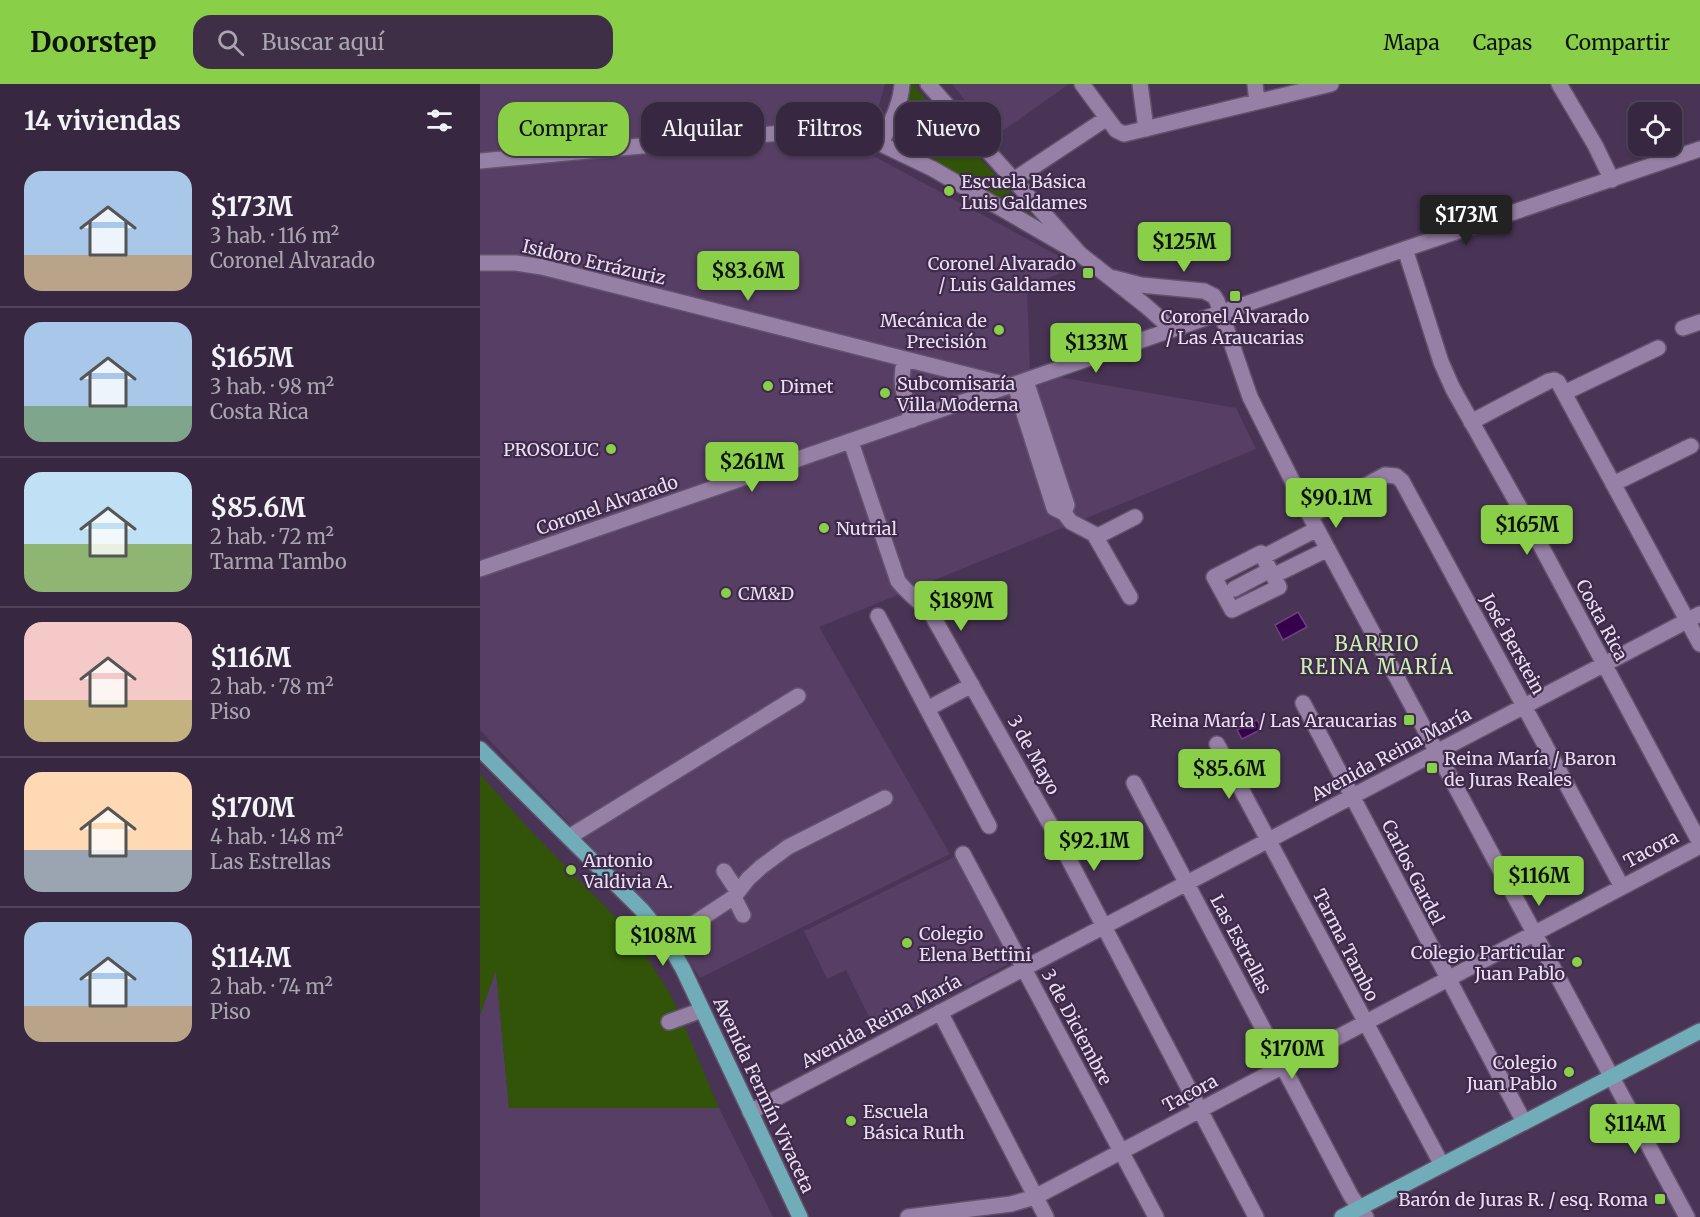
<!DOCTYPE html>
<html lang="es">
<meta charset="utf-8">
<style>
:root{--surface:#372740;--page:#3e2f47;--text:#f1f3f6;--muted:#aaa5b1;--line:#514459;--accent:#89cf48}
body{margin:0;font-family:Merriweather,serif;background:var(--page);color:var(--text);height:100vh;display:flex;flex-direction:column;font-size:22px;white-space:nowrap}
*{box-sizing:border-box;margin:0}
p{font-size:20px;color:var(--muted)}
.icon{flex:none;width:33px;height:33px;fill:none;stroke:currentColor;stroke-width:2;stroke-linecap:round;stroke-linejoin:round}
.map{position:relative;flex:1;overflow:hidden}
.drawer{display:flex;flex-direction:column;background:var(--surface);width:480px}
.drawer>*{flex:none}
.banner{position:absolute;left:18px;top:18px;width:570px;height:54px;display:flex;gap:12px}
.buttons{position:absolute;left:1148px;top:18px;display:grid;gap:12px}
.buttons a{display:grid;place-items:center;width:54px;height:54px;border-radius:12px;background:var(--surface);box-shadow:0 2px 4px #0004,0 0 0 2px var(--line);font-size:30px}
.price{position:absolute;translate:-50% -51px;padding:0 14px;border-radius:6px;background:var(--accent);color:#111;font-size:20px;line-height:39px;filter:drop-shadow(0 2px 3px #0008)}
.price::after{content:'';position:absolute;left:50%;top:36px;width:18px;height:14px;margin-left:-9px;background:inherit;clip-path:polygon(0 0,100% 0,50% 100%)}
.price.on{background:#222;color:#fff}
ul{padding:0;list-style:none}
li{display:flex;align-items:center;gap:18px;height:150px;padding:0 24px}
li+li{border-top:2px solid var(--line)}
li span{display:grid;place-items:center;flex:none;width:168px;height:120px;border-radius:18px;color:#555}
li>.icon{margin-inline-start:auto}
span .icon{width:72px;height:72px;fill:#fffc;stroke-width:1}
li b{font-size:26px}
h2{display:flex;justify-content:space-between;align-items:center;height:72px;padding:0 24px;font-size:26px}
.tag{padding:0 21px;border-radius:18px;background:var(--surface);box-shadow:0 2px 4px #0004,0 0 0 2px var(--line);font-size:21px;line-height:54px}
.tag.on{background:var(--accent);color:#111}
header{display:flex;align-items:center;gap:36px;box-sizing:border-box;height:84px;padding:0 30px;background:var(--accent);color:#111}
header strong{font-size:28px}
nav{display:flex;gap:33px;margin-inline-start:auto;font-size:21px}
.search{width:420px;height:54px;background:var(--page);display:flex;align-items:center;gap:15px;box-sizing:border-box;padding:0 21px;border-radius:18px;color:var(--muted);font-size:22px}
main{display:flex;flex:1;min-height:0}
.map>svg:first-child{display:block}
.built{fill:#573e65}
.green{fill:#315409}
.water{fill:#37004d;stroke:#6d437e;stroke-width:1.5}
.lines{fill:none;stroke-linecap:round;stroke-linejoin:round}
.minor-casing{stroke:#63526e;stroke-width:18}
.major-casing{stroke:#63526e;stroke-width:18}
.minor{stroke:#9780a5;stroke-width:15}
.major{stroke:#70adb9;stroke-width:15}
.poi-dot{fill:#89cf48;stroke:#3f2a4b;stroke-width:2}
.labels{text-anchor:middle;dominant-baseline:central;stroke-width:4.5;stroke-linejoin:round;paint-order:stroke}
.poi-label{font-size:18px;fill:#eadef2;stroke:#3f2a4b;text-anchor:start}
.street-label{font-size:18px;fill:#eadef2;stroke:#3f2a4b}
.neighbourhood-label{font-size:20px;letter-spacing:1.5px;fill:#caf2ad;stroke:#3f2a4b}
</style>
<header>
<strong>Doorstep</strong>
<div class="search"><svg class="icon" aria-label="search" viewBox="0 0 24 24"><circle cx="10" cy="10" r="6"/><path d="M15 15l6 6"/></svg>Buscar aquí</div>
<nav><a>Mapa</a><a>Capas</a><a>Compartir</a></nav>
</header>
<main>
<section class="drawer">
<h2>14 viviendas<svg class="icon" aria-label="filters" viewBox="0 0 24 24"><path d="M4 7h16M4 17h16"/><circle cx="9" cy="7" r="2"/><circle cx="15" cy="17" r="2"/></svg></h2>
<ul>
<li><span style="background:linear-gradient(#a9c7e8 70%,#b9a48a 0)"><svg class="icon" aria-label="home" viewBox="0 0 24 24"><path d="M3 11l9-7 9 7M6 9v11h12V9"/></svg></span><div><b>$173M</b><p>3 hab. · 116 m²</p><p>Coronel Alvarado</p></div></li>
<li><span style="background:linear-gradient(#a9c7e8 70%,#7fa58c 0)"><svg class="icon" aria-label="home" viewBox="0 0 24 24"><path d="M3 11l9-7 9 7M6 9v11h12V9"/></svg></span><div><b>$165M</b><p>3 hab. · 98 m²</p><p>Costa Rica</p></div></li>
<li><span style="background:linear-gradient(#bfe0f5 60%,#8fb573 0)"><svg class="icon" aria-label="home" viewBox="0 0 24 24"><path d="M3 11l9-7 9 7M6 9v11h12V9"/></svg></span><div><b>$85.6M</b><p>2 hab. · 72 m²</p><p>Tarma Tambo</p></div></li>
<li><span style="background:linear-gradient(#f6c9c9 65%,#c2b280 0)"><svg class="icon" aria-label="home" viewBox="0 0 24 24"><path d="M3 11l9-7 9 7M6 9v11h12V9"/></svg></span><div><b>$116M</b><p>2 hab. · 78 m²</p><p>Piso</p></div></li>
<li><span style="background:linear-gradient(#ffd9b3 65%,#9aa5b1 0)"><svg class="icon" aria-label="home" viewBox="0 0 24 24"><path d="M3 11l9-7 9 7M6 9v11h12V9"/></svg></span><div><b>$170M</b><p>4 hab. · 148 m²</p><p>Las Estrellas</p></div></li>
<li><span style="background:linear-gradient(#a9c7e8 70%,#b9a48a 0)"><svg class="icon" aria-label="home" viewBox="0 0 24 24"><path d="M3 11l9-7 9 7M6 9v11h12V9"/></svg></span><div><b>$114M</b><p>2 hab. · 74 m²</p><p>Piso</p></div></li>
</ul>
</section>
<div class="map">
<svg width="1220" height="1133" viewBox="0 0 1220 1133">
<rect width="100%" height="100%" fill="#493456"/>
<path class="built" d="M0,0H405L399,21L375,62L597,182L547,203L550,288L756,324L776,365L339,543L470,770L220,894L187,842L0,646Z
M472,0H589L514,53Z
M476,772L530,872L527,881L397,949L366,886L347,895L324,847Z
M16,885L29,1024H239L293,1133H0V931Z"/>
<path class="green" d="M417,0H432L561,141L387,55L409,30Z
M0,690L49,745L151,849L192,913L239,1024H29L16,887L0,931Z"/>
<path class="water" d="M818,528L827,543L803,556L795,541Z
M777,636L782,645L762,655L757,646Z"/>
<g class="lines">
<g class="minor-casing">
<path id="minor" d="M448,0L600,170L666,222L685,239L689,246
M602,0L636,46L644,50L851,0
M660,0L666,45
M775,0L777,18
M1079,0L1115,61L1132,96
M401,60C409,42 421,21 422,0
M0,77L334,46H361L384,53L401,60L453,85L600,170
M535,95L627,34
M925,165L961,278L973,305L1054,449L1220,759
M0,179H36L62,183L532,302
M634,194L661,201L724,207L734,212L737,217L770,313L830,432L1207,1133
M1203,244L1220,238
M425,275C418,299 425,314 432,336
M546,297L587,421L584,429
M535,301L574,424L584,429L591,438L614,450L650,513
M1084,309L1178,264
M991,338L1069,297L1074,296L1078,298L1220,560
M371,358L418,497C428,510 441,518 452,531L575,749L776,1133
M1133,400L1211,362
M830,432L905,391L916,392L922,397L1142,803
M616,453L655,433
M781,469L799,503L752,526L734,493Z
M783,473L837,445
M0,485L925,165L1220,65
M793,492L848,465
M754,505L790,486
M398,532L509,742
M823,619L1044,1038
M447,625L492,601
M737,660L962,1081
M654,699L871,1112L886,1133
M89,753L318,612
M483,770L676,1133
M244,787L258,808
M254,813L263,831
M187,857L254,813L268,795L281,783L308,763L405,714
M460,928L566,1133
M189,938L222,926
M270,1028L1220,530
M428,1133L531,1120L555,1113L1220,762"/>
</g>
<g class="major-casing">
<path id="major" d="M0,665L162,826L187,857L203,885L320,1133
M862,1133L1220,947"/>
</g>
<use href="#minor" class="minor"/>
<use href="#major" class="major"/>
</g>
<g class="poi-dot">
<circle cx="469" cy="107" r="6"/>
<rect x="602" y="183" width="12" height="12" rx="3"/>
<rect x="749" y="206" width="12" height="12" rx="3"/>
<circle cx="519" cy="246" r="6"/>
<circle cx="288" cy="302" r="6"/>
<circle cx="405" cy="309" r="6"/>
<circle cx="131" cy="365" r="6"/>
<circle cx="344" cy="444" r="6"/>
<circle cx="246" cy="509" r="6"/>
<rect x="923" y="630" width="12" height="12" rx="3"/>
<rect x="946" y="678" width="12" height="12" rx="3"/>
<circle cx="91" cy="786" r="6"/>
<circle cx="427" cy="859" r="6"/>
<circle cx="1097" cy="878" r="6"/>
<circle cx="1089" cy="988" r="6"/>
<circle cx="371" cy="1037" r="6"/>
<rect x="1174" y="1109" width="12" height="12" rx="3"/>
</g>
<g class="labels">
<g class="poi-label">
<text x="481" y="97">Escuela Básica<tspan x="481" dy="21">Luis Galdames</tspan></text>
<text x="596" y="179" text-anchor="end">Coronel Alvarado<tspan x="596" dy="21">/ Luis Galdames</tspan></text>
<text x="755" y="232" text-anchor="middle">Coronel Alvarado<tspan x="755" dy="21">/ Las Araucarias</tspan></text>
<text x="507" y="236" text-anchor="end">Mecánica de<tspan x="507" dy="21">Precisión</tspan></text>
<text x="417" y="299">Subcomisaría<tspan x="417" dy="21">Villa Moderna</tspan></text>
<text x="300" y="302">Dimet</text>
<text x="119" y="365" text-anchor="end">PROSOLUC</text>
<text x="356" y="444">Nutrial</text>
<text x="258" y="509">CM&amp;D</text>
<text x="917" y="636" text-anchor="end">Reina María / Las Araucarias</text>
<text x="964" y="674">Reina María / Baron<tspan x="964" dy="21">de Juras Reales</tspan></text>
<text x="103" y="776">Antonio<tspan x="103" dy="21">Valdivia A.</tspan></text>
<text x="439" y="849">Colegio<tspan x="439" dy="21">Elena Bettini</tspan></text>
<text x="1085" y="868" text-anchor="end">Colegio Particular<tspan x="1085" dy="21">Juan Pablo</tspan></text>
<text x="1077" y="978" text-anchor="end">Colegio<tspan x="1077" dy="21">Juan Pablo</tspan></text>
<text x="383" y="1027">Escuela<tspan x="383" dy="21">Básica Ruth</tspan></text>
<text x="1168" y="1115" text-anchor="end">Barón de Juras R. / esq. Roma</text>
</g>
<g class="street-label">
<text transform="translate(114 178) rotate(13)">Isidoro Errázuriz</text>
<text transform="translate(127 421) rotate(-19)">Coronel Alvarado</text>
<text transform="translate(1122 536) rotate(62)">Costa Rica</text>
<text transform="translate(1033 560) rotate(61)">José Berstein</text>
<text transform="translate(911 670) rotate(-28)">Avenida Reina María</text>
<text transform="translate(554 671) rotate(61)">3 de Mayo</text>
<text transform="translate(1171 765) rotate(-28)">Tacora</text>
<text transform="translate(933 788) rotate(63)">Carlos Gardel</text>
<text transform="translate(761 860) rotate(62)">Las Estrellas</text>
<text transform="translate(866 861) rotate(63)">Tarma Tambo</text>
<text transform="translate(401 937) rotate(-28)">Avenida Reina María</text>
<text transform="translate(597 943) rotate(62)">3 de Diciembre</text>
<text transform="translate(710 1009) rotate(-28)">Tacora</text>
<text transform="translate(284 1011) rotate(65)">Avenida Fermín Vivaceta</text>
</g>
<g class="neighbourhood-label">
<text x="897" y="559">BARRIO<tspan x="897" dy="23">REINA MARÍA</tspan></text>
</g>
</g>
</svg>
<div class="buttons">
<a><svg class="icon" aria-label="locate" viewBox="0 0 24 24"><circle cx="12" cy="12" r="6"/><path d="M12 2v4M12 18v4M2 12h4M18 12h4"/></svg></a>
</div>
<b class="price on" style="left:986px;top:162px">$173M</b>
<b class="price" style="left:704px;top:189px">$125M</b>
<b class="price" style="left:268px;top:218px">$83.6M</b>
<b class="price" style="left:616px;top:290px">$133M</b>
<b class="price" style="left:272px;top:409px">$261M</b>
<b class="price" style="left:856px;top:445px">$90.1M</b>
<b class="price" style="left:1047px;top:472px">$165M</b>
<b class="price" style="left:481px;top:548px">$189M</b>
<b class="price" style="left:749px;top:716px">$85.6M</b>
<b class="price" style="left:614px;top:788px">$92.1M</b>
<b class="price" style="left:1059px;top:823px">$116M</b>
<b class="price" style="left:183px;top:883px">$108M</b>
<b class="price" style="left:812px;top:996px">$170M</b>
<b class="price" style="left:1155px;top:1071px">$114M</b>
<div class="banner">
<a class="tag on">Comprar</a>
<a class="tag">Alquilar</a>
<a class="tag">Filtros</a>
<a class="tag">Nuevo</a>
</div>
</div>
</main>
